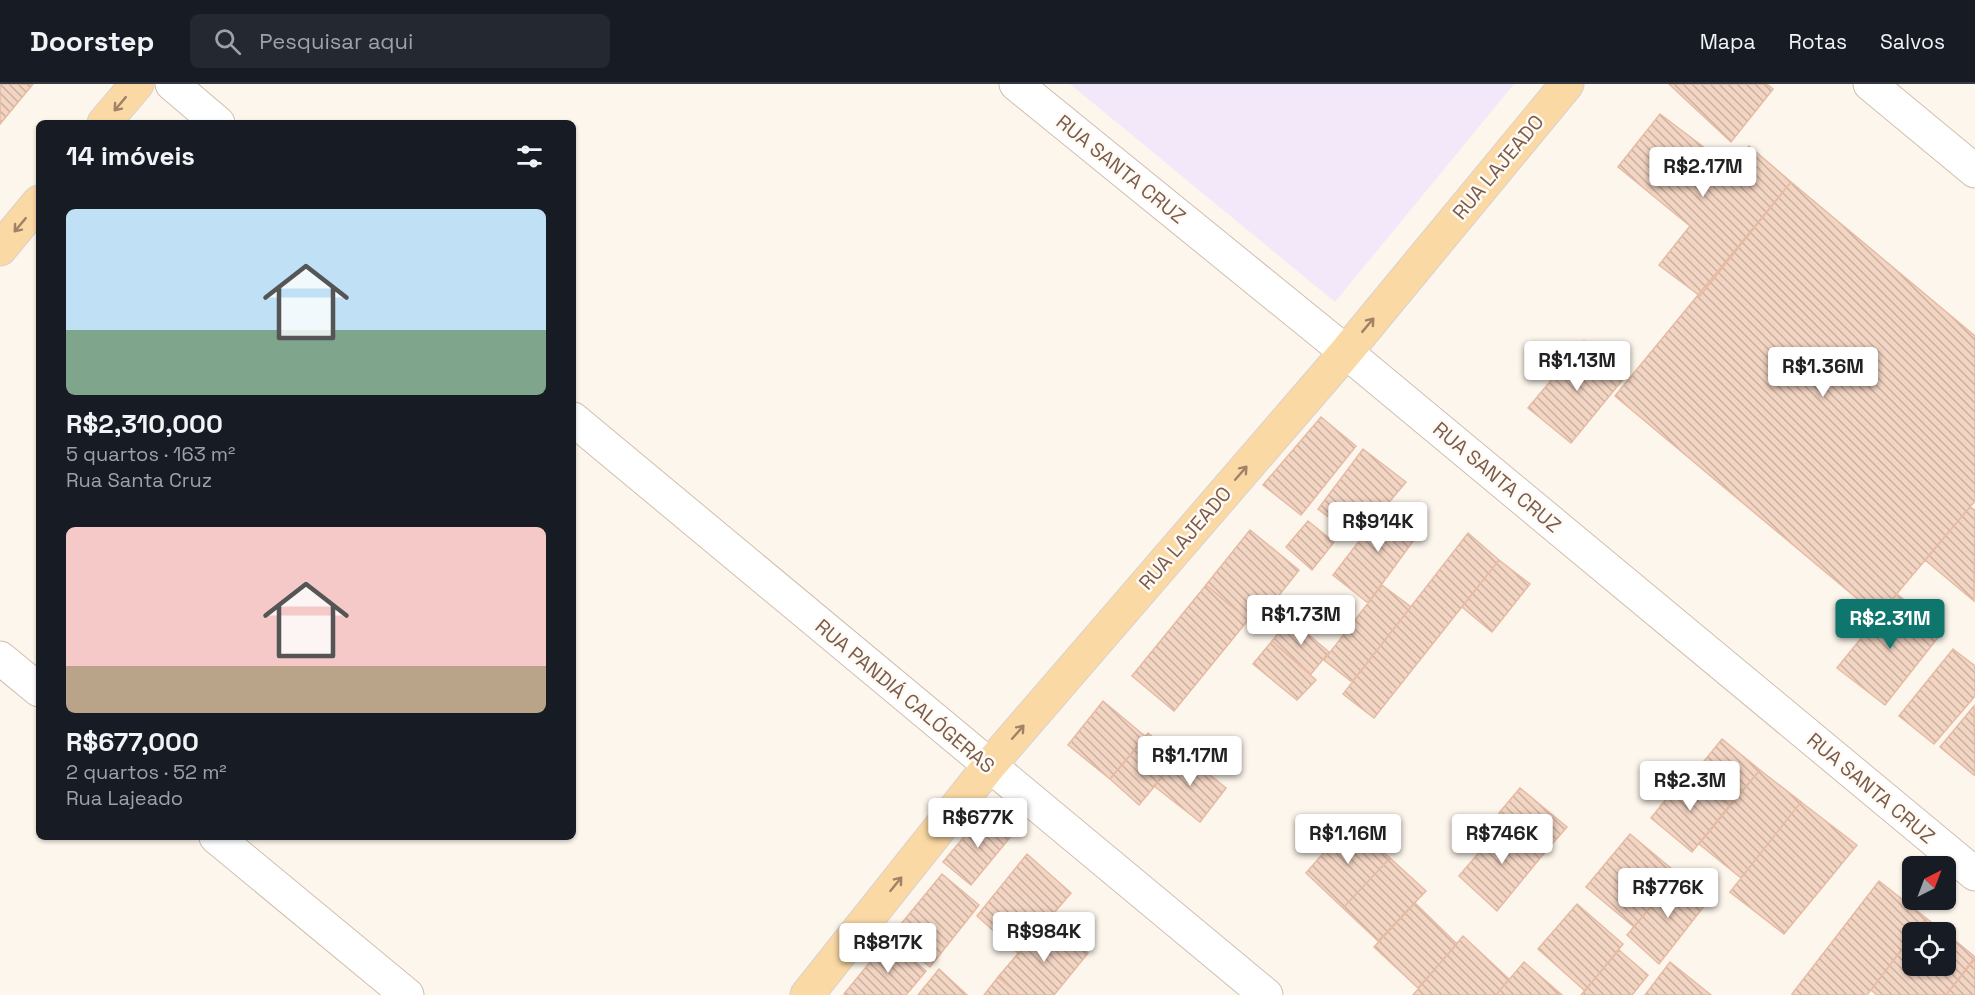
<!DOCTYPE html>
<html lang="pt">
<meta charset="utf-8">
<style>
:root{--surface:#171b24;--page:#242831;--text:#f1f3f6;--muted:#9ea1a6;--line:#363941;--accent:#0f766e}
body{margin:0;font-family:"Space Grotesk",sans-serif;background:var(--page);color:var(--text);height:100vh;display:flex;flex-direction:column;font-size:22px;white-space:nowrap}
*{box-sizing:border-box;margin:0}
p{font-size:20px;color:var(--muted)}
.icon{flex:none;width:33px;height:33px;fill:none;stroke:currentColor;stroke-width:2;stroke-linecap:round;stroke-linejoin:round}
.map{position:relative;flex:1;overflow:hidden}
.details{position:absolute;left:36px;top:36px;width:540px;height:720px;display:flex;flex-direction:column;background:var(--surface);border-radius:9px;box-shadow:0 2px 4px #0004}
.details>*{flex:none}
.needle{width:39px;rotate:42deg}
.controls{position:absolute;left:1902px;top:772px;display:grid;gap:12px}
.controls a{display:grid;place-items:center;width:54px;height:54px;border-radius:9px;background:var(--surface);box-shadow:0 2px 4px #0004;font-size:30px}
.price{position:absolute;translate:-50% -51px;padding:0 14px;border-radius:6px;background:#fff;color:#222;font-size:20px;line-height:39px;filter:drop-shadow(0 2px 3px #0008)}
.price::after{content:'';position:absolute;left:50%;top:36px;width:18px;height:14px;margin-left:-9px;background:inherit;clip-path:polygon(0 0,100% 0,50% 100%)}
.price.selected{background:var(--accent);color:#fff}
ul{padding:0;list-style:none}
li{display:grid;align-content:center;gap:12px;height:318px;padding:0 30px}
li span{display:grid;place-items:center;height:186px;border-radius:9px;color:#555}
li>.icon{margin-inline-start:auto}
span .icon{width:108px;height:108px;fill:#fffc;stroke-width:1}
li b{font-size:26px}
h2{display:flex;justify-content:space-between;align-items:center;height:72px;padding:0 30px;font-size:26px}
header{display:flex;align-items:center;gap:36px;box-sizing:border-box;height:84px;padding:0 30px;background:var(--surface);border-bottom:2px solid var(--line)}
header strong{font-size:28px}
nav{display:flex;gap:33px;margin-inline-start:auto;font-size:21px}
.search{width:420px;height:54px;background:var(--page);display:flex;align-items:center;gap:15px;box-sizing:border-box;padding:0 21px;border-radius:9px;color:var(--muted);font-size:22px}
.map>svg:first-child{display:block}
.education{fill:#f3e8fa}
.building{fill:url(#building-back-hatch);stroke:#e6bba3;stroke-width:1.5}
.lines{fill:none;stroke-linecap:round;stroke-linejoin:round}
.minor-casing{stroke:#d1beb0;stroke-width:35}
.major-casing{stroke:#dad1cd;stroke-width:35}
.minor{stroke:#fff;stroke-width:33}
.major{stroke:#fbd9a5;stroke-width:33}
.oneway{stroke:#a18267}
.labels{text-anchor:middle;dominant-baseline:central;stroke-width:5;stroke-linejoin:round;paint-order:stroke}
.street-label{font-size:20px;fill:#7a5c4d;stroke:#fffaf3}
</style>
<header>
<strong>Doorstep</strong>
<div class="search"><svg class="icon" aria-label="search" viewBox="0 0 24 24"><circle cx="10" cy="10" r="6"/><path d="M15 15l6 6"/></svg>Pesquisar aqui</div>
<nav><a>Mapa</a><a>Rotas</a><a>Salvos</a></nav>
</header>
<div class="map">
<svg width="1975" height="911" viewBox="0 0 1975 911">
<defs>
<pattern id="building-back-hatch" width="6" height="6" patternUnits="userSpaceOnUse" patternTransform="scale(1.5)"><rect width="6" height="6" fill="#f3d5c3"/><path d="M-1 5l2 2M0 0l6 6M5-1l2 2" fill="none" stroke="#cab0a1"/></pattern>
</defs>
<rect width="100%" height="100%" fill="#fdf6ec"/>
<path class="education" d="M1070,0H1514L1335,218Z"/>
<path class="building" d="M0,0H33L0,40Z
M1669,0H1767L1773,5L1731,58Z
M1660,30L1730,83L1749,62L1791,98L1700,212L1659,181L1690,142L1618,83Z
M1791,98L1975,252V417L1878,532L1615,312Z
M1584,257L1624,294L1571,359L1528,324Z
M1321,333L1356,362L1301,431L1263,401Z
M1363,365L1406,398L1358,455L1318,425Z
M1389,418L1422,445L1368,519L1333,491Z
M1970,423L1975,426L1974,517L1925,476Z
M1308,437L1334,458L1312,486L1286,463Z
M1250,446L1299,486L1255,542L1206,501Z
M1468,449L1499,476L1374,634L1343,610Z
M1499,476L1530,500L1492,548L1462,523Z
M1206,501L1248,536L1174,627L1132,592Z
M1382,501L1411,523L1352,598L1324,576Z
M1897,510L1943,547L1885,621L1837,584Z
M1290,535L1329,568L1311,590L1272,557Z
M1272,557L1316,596L1297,616L1253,580Z
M1953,565L1975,582V612L1934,660L1899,632Z
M1103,617L1146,653L1110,695L1068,661Z
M1974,622L1975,689L1974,691L1940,663Z
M1148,649L1178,674L1139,721L1110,695Z
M1722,655L1760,686L1729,722L1692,692Z
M1182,668L1226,704L1200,738L1154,702Z
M1760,686L1801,718L1741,794L1699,760Z
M1688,688L1729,722L1692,768L1651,734Z
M1520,704L1567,743L1545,768L1499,729Z
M1801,718L1857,761L1784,850L1730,808Z
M985,728L1012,751L971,801L943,778Z
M1506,737L1545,768L1497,827L1459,792Z
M1350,739L1390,774L1343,824L1306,789Z
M1630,750L1678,790L1634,843L1586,803Z
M1027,770L1071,809L1019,870L977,832Z
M1390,774L1426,807L1378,857L1343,824Z
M942,790L979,821L930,883L892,851Z
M1678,790L1708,817L1659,880L1627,851Z
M1879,797L1926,834L1915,849H1912V852L1867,911H1794L1792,910Z
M1415,819L1457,860L1418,904L1374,863Z
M1577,820L1623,860L1585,907L1538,865Z
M1926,834L1945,849H1915Z
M1047,836L1088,869L1054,911H1019L998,893Z
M1946,849L1975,873L1946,911H1877L1871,906L1912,852V882H1946Z
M1463,852L1509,895L1496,911H1413Z
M889,855L926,887L906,911H845L844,910Z
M1619,866L1648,891L1632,911H1581Z
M1975,875V911H1946Z
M1524,878L1562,911H1496Z
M1670,878L1711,911H1645Z
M939,885L967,911H918Z
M998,893L1019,911H984Z"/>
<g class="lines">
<g class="minor-casing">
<path id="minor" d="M172,0L218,39
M1016,0L1346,268L1975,790
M1870,0L1975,87
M573,335L1266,911
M0,574L39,606
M216,753L407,911"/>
</g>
<g class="major-casing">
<path id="major" d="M104,39L137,0
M0,165L39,118
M807,911L989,682L1346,268L1567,0"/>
</g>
<use href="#minor" class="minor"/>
<use href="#major" class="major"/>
</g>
<defs><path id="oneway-shaft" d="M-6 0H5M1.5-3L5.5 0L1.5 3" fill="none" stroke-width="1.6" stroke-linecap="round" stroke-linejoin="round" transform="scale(1.5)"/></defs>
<g class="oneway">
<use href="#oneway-shaft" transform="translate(120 20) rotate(130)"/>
<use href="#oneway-shaft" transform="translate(20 141) rotate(130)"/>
<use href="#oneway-shaft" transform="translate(1368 241) rotate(-50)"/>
<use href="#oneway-shaft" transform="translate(1241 389) rotate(-49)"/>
<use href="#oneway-shaft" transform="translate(1018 648) rotate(-49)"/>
<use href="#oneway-shaft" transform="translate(896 800) rotate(-51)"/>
</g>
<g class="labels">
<g class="street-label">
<text transform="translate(1498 83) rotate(-50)">RUA LAJEADO</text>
<text transform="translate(1121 85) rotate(39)">RUA SANTA CRUZ</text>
<text transform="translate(1497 393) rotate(40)">RUA SANTA CRUZ</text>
<text transform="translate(1185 454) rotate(-49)">RUA LAJEADO</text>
<text transform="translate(905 612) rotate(40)">RUA PANDIÁ CALÓGERAS</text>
<text transform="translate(1871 704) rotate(40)">RUA SANTA CRUZ</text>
</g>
</g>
</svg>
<div class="controls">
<a><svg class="needle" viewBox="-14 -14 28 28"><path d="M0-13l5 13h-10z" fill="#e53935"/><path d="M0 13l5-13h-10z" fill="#9ea1a6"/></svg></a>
<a><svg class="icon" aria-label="locate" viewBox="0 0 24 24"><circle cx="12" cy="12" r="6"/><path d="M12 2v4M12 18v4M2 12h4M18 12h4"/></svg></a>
</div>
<b class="price" style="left:1703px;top:114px">R$2.17M</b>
<b class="price" style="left:1577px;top:308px">R$1.13M</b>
<b class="price" style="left:1823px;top:314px">R$1.36M</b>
<b class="price" style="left:1378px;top:469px">R$914K</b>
<b class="price" style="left:1301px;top:562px">R$1.73M</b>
<b class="price selected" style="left:1890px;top:566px">R$2.31M</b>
<b class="price" style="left:1190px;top:703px">R$1.17M</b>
<b class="price" style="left:1690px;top:728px">R$2.3M</b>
<b class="price" style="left:978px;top:765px">R$677K</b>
<b class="price" style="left:1348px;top:781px">R$1.16M</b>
<b class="price" style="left:1502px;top:781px">R$746K</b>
<b class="price" style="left:1668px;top:835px">R$776K</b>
<b class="price" style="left:1044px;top:879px">R$984K</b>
<b class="price" style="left:888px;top:890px">R$817K</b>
<section class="details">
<h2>14 imóveis<svg class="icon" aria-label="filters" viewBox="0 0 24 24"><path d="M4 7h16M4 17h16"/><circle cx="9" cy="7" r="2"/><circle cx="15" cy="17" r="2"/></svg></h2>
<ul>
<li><span style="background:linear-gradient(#bfe0f5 65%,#7fa58c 0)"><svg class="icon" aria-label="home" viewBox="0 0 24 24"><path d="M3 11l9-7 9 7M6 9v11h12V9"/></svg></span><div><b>R$2,310,000</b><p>5 quartos · 163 m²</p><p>Rua Santa Cruz</p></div></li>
<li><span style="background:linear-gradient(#f6c9c9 75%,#b9a48a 0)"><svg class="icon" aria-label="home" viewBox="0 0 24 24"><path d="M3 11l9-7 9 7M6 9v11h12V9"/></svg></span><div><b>R$677,000</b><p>2 quartos · 52 m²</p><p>Rua Lajeado</p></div></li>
</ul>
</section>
</div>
